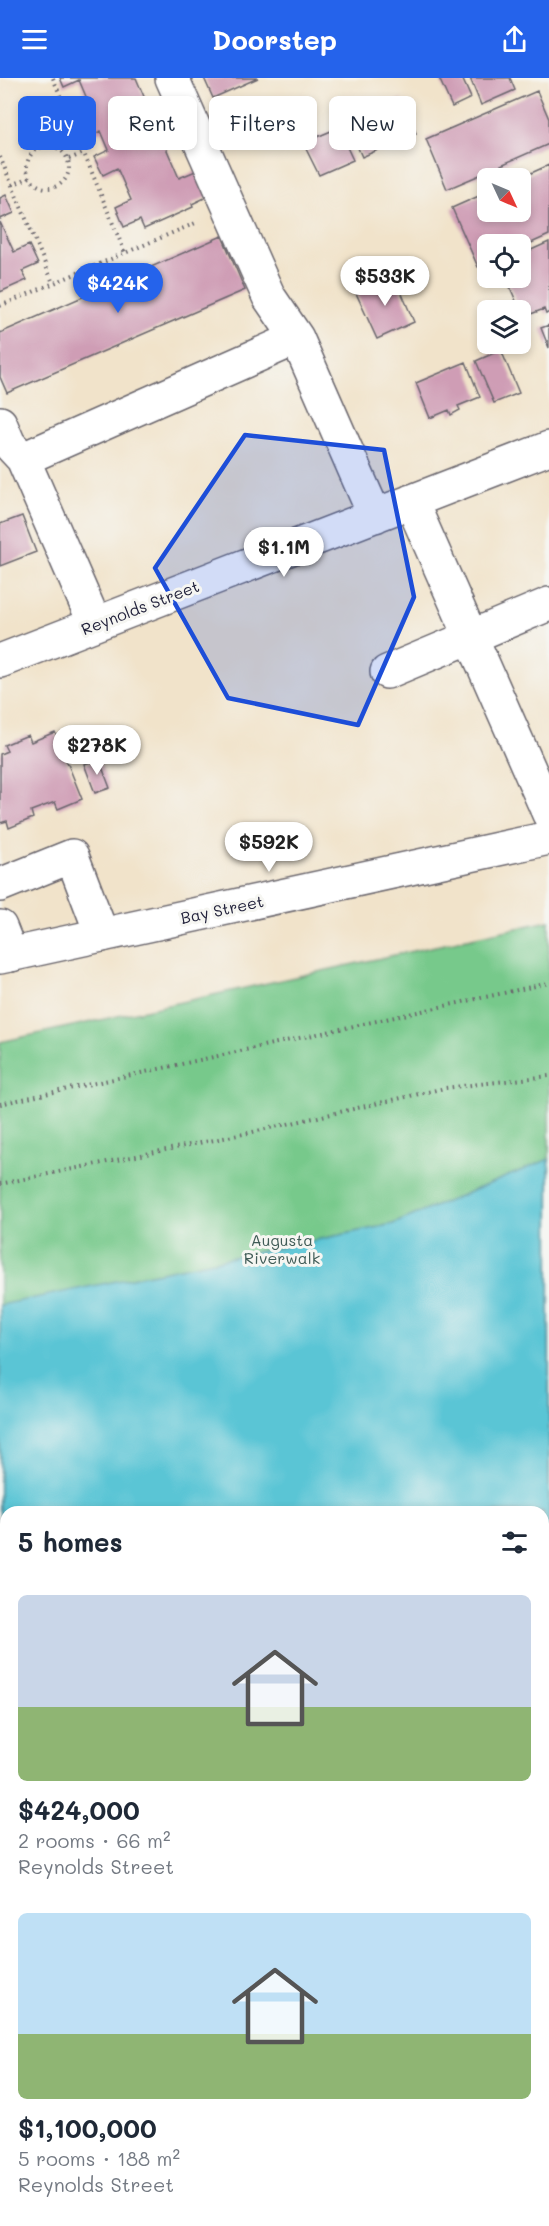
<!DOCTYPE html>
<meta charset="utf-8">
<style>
:root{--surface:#fff;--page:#f6f6f7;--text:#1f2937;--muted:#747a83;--accent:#2563eb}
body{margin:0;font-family:Mali,sans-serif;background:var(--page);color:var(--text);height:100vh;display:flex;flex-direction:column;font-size:22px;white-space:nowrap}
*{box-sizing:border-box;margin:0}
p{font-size:20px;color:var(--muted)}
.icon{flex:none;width:33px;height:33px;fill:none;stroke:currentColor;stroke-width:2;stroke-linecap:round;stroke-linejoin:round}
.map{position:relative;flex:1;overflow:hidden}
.sheet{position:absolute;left:0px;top:1428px;width:549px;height:720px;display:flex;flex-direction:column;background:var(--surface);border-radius:18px 18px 0 0;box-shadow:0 3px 9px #0003}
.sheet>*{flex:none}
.hud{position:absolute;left:18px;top:18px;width:513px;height:54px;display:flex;gap:12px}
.needle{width:39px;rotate:134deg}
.tools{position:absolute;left:477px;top:90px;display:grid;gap:12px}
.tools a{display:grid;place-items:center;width:54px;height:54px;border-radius:9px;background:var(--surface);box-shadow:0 3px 9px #0003;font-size:30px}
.price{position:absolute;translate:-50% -51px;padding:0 14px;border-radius:21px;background:#fff;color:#222;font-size:20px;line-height:39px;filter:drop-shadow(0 2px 3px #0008)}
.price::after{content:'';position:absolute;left:50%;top:36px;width:18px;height:14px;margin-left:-9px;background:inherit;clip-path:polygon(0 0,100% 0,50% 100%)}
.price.active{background:var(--accent);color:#fff}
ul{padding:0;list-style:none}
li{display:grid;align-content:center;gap:12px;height:318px;padding:0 18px}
li span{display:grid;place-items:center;height:186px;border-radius:9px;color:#555}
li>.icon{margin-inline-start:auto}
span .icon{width:108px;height:108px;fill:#fffc;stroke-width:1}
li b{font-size:26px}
h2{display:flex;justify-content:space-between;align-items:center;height:72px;padding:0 18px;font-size:26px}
.tag{padding:0 21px;border-radius:9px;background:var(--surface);box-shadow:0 3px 9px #0003;font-size:21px;line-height:54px}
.tag.active{background:var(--accent);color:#fff}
header{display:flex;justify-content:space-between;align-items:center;height:78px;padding:0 18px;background:var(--accent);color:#fff;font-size:27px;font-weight:800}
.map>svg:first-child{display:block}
.green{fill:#77c98b;stroke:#4c7663;stroke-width:1.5}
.water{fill:#5ac5d5;stroke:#3e7488;stroke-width:1.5;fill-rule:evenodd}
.building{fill:#cf9db5}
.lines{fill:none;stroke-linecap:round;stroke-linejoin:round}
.minor-casing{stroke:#6a666d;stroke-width:36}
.major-casing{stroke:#6a666d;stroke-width:36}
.path{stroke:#6a666d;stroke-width:4;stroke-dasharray:1.5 4.5;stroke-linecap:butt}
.minor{stroke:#fff;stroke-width:33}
.major{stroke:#fff;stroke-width:33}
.marked{fill:#1d4ed8;fill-opacity:0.2;stroke:#1d4ed8;stroke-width:4.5;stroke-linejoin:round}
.labels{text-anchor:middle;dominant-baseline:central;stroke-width:6;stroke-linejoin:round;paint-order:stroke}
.street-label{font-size:16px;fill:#22223b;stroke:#f6f6f2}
.park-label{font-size:16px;fill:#405c57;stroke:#f6f6f2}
</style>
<header><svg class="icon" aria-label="menu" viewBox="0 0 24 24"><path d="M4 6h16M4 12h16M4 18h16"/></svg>Doorstep<svg class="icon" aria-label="share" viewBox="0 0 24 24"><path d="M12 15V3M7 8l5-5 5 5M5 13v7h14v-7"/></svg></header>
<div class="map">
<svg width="549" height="2148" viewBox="0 0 549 2148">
<rect width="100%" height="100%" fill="#f6f6f2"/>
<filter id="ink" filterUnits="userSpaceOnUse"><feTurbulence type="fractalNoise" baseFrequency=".0167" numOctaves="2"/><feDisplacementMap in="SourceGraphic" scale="12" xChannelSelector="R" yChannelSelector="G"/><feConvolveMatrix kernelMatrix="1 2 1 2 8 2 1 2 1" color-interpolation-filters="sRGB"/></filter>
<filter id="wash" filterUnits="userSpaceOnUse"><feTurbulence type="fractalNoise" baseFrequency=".008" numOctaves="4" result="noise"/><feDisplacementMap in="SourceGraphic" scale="24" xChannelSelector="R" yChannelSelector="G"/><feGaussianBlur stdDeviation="1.35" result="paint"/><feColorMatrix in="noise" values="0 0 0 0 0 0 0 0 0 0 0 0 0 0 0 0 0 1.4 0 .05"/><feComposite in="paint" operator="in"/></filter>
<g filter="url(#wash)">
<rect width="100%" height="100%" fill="#f1e3ca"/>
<path class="green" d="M549,843V1464L543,1434H6L0,1493V964Z"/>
<path class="water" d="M549,1081V2148H0V1227L393,1146ZM6,1434H543V2142H6Z"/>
<g id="blocks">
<path class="building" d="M60,0H136L179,100L198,92L209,118L192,126L193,129L144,151L140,142L124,149L116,129L131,122L117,90L103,97L94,79L109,72L101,53L86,60L78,41L93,35L79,2L64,9Z
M204,0H258L213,20Z
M439,0H462L471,20L452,29Z
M470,0H510L515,12L481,27Z
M537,13L549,41V66L501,87L502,91L489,97L487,94L447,111L426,61Z
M401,21L416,55L362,79L347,45Z
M338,50L353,82L319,97L303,65Z
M549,87V157L520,170V166H488V184L478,189L452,130L488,114V134H520V100Z
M6,117L14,135L0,141V120Z
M0,144L14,174L29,167L38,186L22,193L27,202L0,214Z
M222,158L245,212L7,315L0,299V255Z
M549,164V234L546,236L544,231L523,239L506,200H520V177Z
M394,197L414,244L377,261L356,215Z
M549,247V270L541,250Z
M501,272L519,315L494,325L476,283Z
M466,284L480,319L458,328L460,332L451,337L449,332L430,340L416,305Z
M22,438L36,474L0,488V446Z
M55,654L82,721L58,731L55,724L31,733L33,740L9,750L7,743L0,745V676L7,673L4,667L28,657L31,664Z
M99,681L110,710L95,715L84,686Z"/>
</g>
</g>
<g filter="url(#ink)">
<use href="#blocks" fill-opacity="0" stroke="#6a666d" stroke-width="1.5"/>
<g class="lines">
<g class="minor-casing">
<path id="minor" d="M172,0L269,219L297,260
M0,345L9,366L23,381
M411,423L549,736
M95,546L23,381L297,260L375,438
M0,583L549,370
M387,594L549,526
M0,807L72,778L102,857
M0,849L11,877"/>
</g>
<g class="major-casing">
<path id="major" d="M0,879L549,760"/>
</g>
<path class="path" d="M53,0L125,175
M27 89a21 21 0 1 1 42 0a21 21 0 1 1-42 0Z
M0,79L53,205
M69,81L84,75
M12,107L30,99
M0,228L198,144
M0,1026L549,905
M0,1106L248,1055L445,1010L549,998"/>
<use href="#minor" class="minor"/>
<use href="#major" class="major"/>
</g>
</g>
<path class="marked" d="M245,357L384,372L414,519L358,647L228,620L155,490Z"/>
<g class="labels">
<g class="street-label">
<text transform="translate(140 529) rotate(-21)">Reynolds Street</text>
<text transform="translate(222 831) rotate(-12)">Bay Street</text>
</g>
<g class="park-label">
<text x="282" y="1161">Augusta<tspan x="282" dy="18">Riverwalk</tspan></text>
</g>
</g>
</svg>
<div class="tools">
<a><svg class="needle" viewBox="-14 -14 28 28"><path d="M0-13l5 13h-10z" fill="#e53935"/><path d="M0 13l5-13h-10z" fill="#747a83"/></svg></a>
<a><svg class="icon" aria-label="locate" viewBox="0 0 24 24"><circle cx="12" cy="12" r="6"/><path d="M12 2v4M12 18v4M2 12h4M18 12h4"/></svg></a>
<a><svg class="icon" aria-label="layers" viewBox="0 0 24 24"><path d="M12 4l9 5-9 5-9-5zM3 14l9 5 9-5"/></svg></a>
</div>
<b class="price" style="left:385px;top:229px">$533K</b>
<b class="price active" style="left:118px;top:236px">$424K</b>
<b class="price" style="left:284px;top:500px">$1.1M</b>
<b class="price" style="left:97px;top:698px">$278K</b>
<b class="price" style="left:269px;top:795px">$592K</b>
<div class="hud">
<a class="tag active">Buy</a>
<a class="tag">Rent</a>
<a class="tag">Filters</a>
<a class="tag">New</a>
</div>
<section class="sheet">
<h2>5 homes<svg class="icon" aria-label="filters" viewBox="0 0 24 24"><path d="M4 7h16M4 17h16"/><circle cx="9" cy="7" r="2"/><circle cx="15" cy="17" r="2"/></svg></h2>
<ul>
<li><span style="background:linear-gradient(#c9d6e8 60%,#8fb573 0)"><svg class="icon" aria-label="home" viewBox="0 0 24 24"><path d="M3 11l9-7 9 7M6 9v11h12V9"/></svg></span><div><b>$424,000</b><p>2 rooms · 66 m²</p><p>Reynolds Street</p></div></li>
<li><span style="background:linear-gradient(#bfe0f5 65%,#8fb573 0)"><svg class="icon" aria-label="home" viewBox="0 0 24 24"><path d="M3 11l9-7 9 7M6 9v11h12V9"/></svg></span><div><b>$1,100,000</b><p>5 rooms · 188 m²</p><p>Reynolds Street</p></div></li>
</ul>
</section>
</div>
